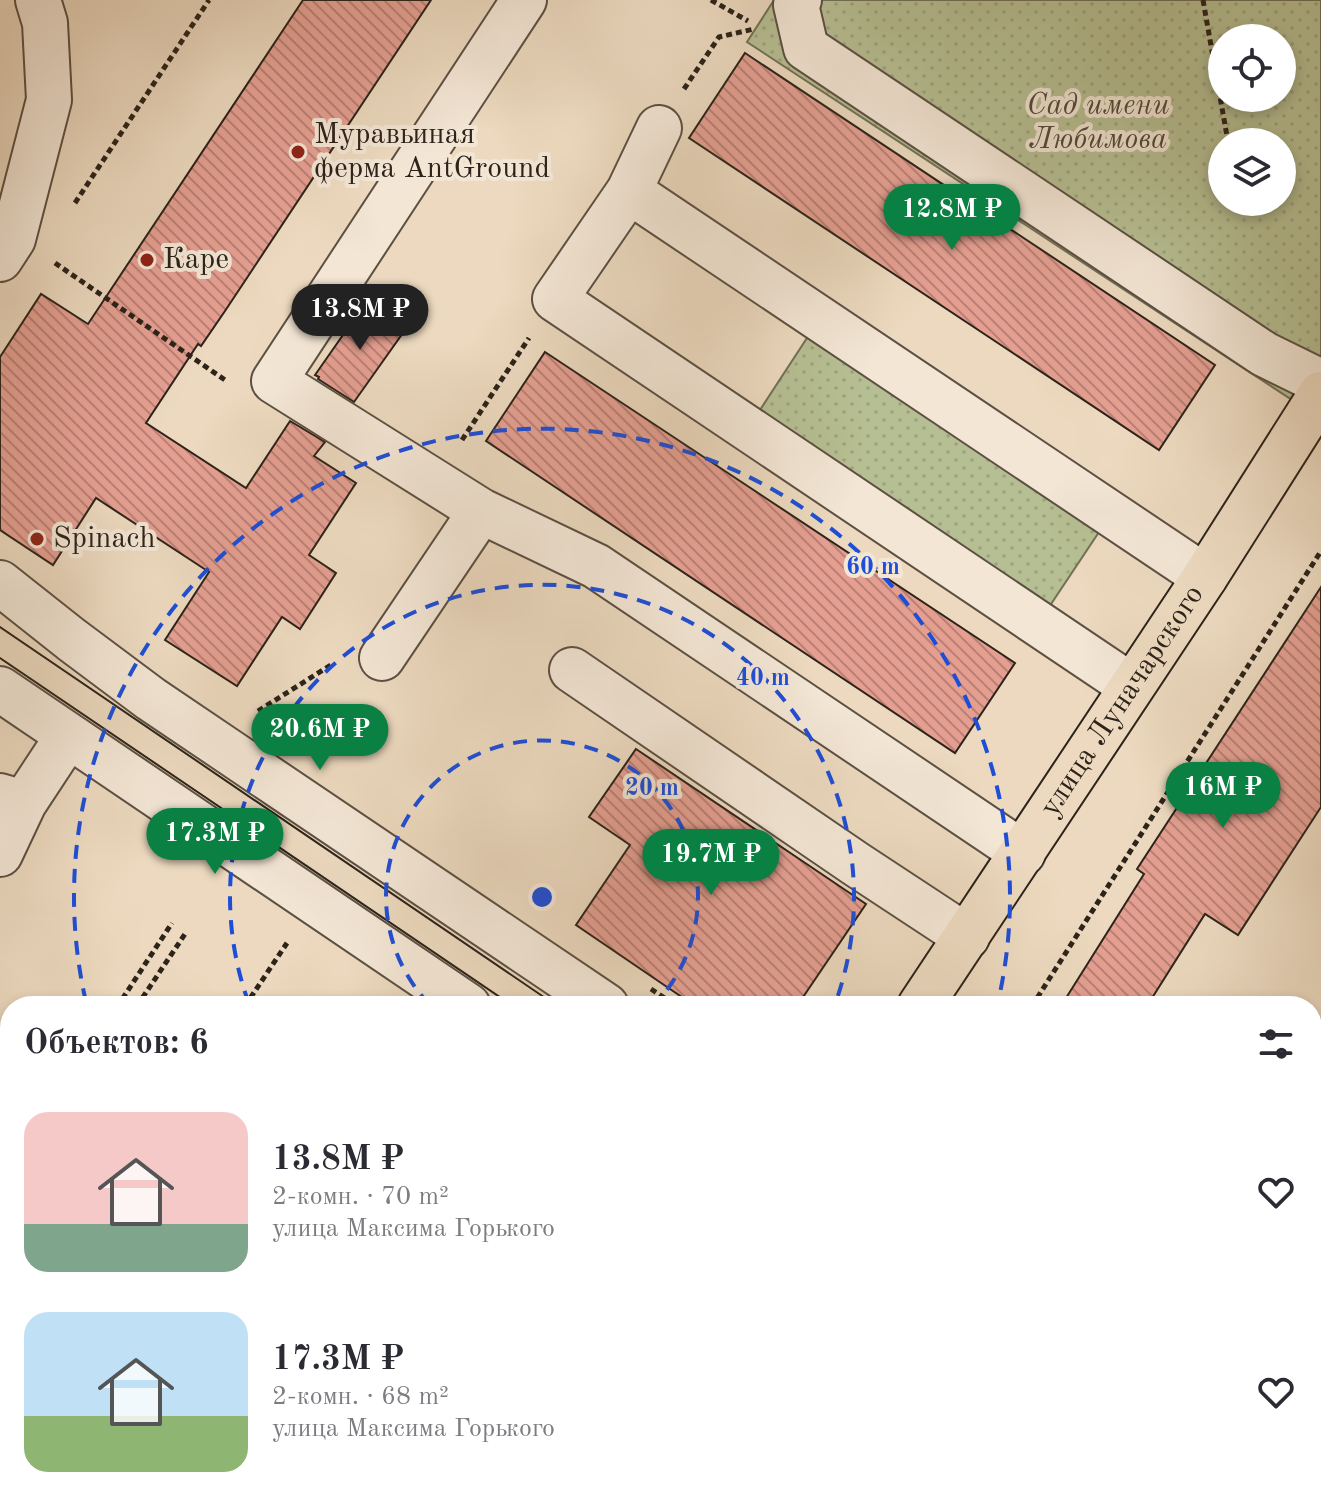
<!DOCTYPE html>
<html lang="ru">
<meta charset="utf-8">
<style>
:root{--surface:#fff;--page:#f7f7f7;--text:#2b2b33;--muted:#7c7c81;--accent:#0b8043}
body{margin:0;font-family:"Old Standard TT",serif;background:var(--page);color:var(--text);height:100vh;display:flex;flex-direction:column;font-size:30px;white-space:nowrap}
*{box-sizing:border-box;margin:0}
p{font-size:26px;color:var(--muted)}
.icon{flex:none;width:44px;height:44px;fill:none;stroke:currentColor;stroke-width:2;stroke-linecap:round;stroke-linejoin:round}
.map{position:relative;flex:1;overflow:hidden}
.drawer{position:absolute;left:0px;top:996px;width:1322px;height:512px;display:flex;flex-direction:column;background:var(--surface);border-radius:32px 32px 0 0;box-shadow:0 4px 12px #0003}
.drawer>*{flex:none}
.controls{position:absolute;left:1208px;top:24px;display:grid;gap:16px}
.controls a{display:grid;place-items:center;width:88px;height:88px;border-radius:50%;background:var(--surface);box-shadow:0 4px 12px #0003;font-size:40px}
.price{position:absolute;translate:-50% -68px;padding:0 18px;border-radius:28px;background:var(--accent);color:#fff;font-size:26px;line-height:52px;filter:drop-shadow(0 2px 4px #0008)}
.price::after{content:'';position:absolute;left:50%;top:48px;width:24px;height:18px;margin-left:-12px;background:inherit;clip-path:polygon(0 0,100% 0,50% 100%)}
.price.selected{background:#222;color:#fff}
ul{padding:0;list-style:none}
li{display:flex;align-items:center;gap:24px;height:200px;padding:0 24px}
li span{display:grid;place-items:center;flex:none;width:224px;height:160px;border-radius:24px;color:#555}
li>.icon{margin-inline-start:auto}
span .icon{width:96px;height:96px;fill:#fffc;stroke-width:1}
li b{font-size:34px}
h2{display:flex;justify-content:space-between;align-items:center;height:96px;padding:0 24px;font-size:34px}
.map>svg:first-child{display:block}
.park{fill:url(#park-dots);stroke:#717156;stroke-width:2;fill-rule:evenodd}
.pitch{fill:#b6bf93;stroke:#717156;stroke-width:2}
.building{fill:url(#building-back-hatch);stroke:#2c231a;stroke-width:2}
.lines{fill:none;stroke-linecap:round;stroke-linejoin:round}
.minor-casing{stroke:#5c5043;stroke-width:48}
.major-casing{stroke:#2c231a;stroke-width:48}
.path{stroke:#2c231a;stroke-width:5;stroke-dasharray:6 4;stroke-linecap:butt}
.minor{stroke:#f3e6d5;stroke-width:44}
.major{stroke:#ecd9bf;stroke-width:44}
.tram{stroke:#2c231a;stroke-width:2}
.ring{fill:none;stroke:#1d4ed8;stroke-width:4;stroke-dasharray:14 10}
.poi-dot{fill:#8f2418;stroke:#f3e6d5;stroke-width:3}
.labels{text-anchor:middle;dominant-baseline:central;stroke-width:8;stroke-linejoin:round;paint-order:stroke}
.park-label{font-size:30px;font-style:italic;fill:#4e4a38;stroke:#f3e6d5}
.poi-label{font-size:30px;fill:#2c231a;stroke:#f3e6d5;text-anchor:start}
.street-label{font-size:30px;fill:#2c231a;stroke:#f3e6d5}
.centre{fill:#1d4ed8;stroke:#f3e6d5;stroke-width:4}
.ring-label{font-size:24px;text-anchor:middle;font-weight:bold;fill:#1d4ed8;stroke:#f3e6d5;stroke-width:8;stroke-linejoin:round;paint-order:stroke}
</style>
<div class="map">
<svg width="1321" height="1508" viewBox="0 0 1321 1508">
<defs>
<pattern id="park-dots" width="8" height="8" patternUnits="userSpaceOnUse" patternTransform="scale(2)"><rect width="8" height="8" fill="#b6bf93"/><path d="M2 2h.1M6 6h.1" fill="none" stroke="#9da47e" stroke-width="1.8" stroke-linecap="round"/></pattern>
<pattern id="building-back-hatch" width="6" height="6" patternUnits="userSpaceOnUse" patternTransform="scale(2)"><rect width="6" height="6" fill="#e49f91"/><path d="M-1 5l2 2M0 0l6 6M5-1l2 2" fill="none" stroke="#b98176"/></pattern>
</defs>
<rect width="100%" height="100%" fill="#ecd9bf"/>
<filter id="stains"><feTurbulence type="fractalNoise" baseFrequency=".0025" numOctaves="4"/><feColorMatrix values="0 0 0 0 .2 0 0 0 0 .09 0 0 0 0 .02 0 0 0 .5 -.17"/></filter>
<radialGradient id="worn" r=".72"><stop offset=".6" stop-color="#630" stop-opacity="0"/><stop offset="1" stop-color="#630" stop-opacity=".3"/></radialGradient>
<path class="park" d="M774,0H1321V419L747,42ZM1222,38H1282V98H1222ZM1222,142H1282V202H1222Z
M809,335L1101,529L1049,607L758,413Z"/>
<path class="pitch" d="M971,1498H1054L1066,1508H1040L1017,1501L995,1504L987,1508H958Z"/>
<path class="building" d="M303,0H431L225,311L201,346L198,344L146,423L246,488L290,421L325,442L314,456L356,483L309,555L336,573L300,629L282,617L237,686L165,640L209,572L96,498L53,565L0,530V357L41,294L88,324Z
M745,53L1215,365L1159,450L689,138Z
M366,302L405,330L354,402L318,379L319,377L315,375Z
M545,352L1015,663L955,753L486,441Z
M1321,587V807L1238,935L1205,914L1147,1006H1061L1144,874L1137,869Z
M636,749L866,904L797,1006H695L576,925L630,845L589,817Z"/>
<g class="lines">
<g class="minor-casing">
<path id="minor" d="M524,0L274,381L481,511L596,566L1023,853
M799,0L796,5L806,48L1264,354L1321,382
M659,128L629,191L555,299L1131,686
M629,191L1205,577
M0,259L13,239L49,100L45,23L38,0
M0,583L72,640L151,699L606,1006
M382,658L481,511
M572,670L856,864L967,937
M0,689L468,1006
M0,796L24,803L68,736
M0,854L24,803
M0,1207L10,1214
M1312,1490L1321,1496
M1191,1498L1205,1508
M71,1508L77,1498
M241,1508L247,1498"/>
</g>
<g class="major-casing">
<g id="major">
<path id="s1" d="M920,1006L1205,577L1321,394"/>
<path d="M590,1508L596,1498"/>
</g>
</g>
<path class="path" d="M711,0L748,21
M1203,0L1228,142
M684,89L719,37L754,29
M1237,202L1238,210
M75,203L209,0
M55,263L225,380
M462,440L529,338
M258,711L334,663
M651,989L677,1006
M122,1006L119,1004L172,923
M137,1006L185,934
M245,1006L287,943
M1032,1006L1321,551
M1109,1498L1123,1508
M707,1508L713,1498"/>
<use href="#minor" class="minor"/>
<use href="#major" class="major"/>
<path class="tram" d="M0,627L557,1006
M0,658L513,1006
M1237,1498L1252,1508
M1282,1498L1297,1508"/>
</g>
<g class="ring">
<path d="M430 1005A156 156 0 1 1 654 1005"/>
<path d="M249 1004A312 312 0 1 1 835 1004"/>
<path d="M86 1002A468 468 0 1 1 998 1002"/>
</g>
<g class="poi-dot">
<circle cx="298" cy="152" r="8"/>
<circle cx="147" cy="260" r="8"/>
<circle cx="37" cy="539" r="8"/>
</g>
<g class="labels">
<g class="park-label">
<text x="1098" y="106">Сад имени<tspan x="1098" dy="34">Любимова</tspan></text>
</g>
<g class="poi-label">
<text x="314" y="135">Муравьиная<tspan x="314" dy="34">ферма AntGround</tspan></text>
<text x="163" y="260">Каре</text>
<text x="53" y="539">Spinach</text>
</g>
<g class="street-label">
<text stroke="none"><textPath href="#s1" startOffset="366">улица Луначарского</textPath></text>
</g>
</g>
<circle cx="542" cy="897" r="12" class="centre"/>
<g class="ring-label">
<text x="873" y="574">60 m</text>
<text x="763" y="685">40 m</text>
<text x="652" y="795">20 m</text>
</g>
<rect width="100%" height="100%" filter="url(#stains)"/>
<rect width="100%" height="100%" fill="url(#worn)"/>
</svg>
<div class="controls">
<a><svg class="icon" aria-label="locate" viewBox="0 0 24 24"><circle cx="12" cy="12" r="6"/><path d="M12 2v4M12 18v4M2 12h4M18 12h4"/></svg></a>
<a><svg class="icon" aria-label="layers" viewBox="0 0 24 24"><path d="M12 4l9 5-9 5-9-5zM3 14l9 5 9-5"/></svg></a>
</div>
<b class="price" style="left:952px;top:252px">12.8M ₽</b>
<b class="price selected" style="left:360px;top:352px">13.8M ₽</b>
<b class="price" style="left:320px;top:772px">20.6M ₽</b>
<b class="price" style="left:1223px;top:830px">16M ₽</b>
<b class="price" style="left:215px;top:876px">17.3M ₽</b>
<b class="price" style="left:711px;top:897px">19.7M ₽</b>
<section class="drawer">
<h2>Объектов: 6<svg class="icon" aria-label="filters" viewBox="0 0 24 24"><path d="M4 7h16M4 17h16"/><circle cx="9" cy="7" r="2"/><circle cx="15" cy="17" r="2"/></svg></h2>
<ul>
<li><span style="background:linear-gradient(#f6c9c9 70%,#7fa58c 0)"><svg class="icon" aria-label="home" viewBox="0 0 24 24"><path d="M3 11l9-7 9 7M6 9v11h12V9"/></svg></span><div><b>13.8M ₽</b><p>2-комн. · 70 m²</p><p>улица Максима Горького</p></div><svg class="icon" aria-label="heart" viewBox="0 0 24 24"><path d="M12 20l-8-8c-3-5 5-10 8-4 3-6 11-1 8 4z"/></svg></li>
<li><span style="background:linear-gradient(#bfe0f5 65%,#8fb573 0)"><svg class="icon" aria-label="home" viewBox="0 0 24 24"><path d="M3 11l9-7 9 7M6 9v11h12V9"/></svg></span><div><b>17.3M ₽</b><p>2-комн. · 68 m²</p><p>улица Максима Горького</p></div><svg class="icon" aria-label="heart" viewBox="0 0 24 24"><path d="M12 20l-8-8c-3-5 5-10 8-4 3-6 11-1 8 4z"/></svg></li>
</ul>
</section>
</div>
